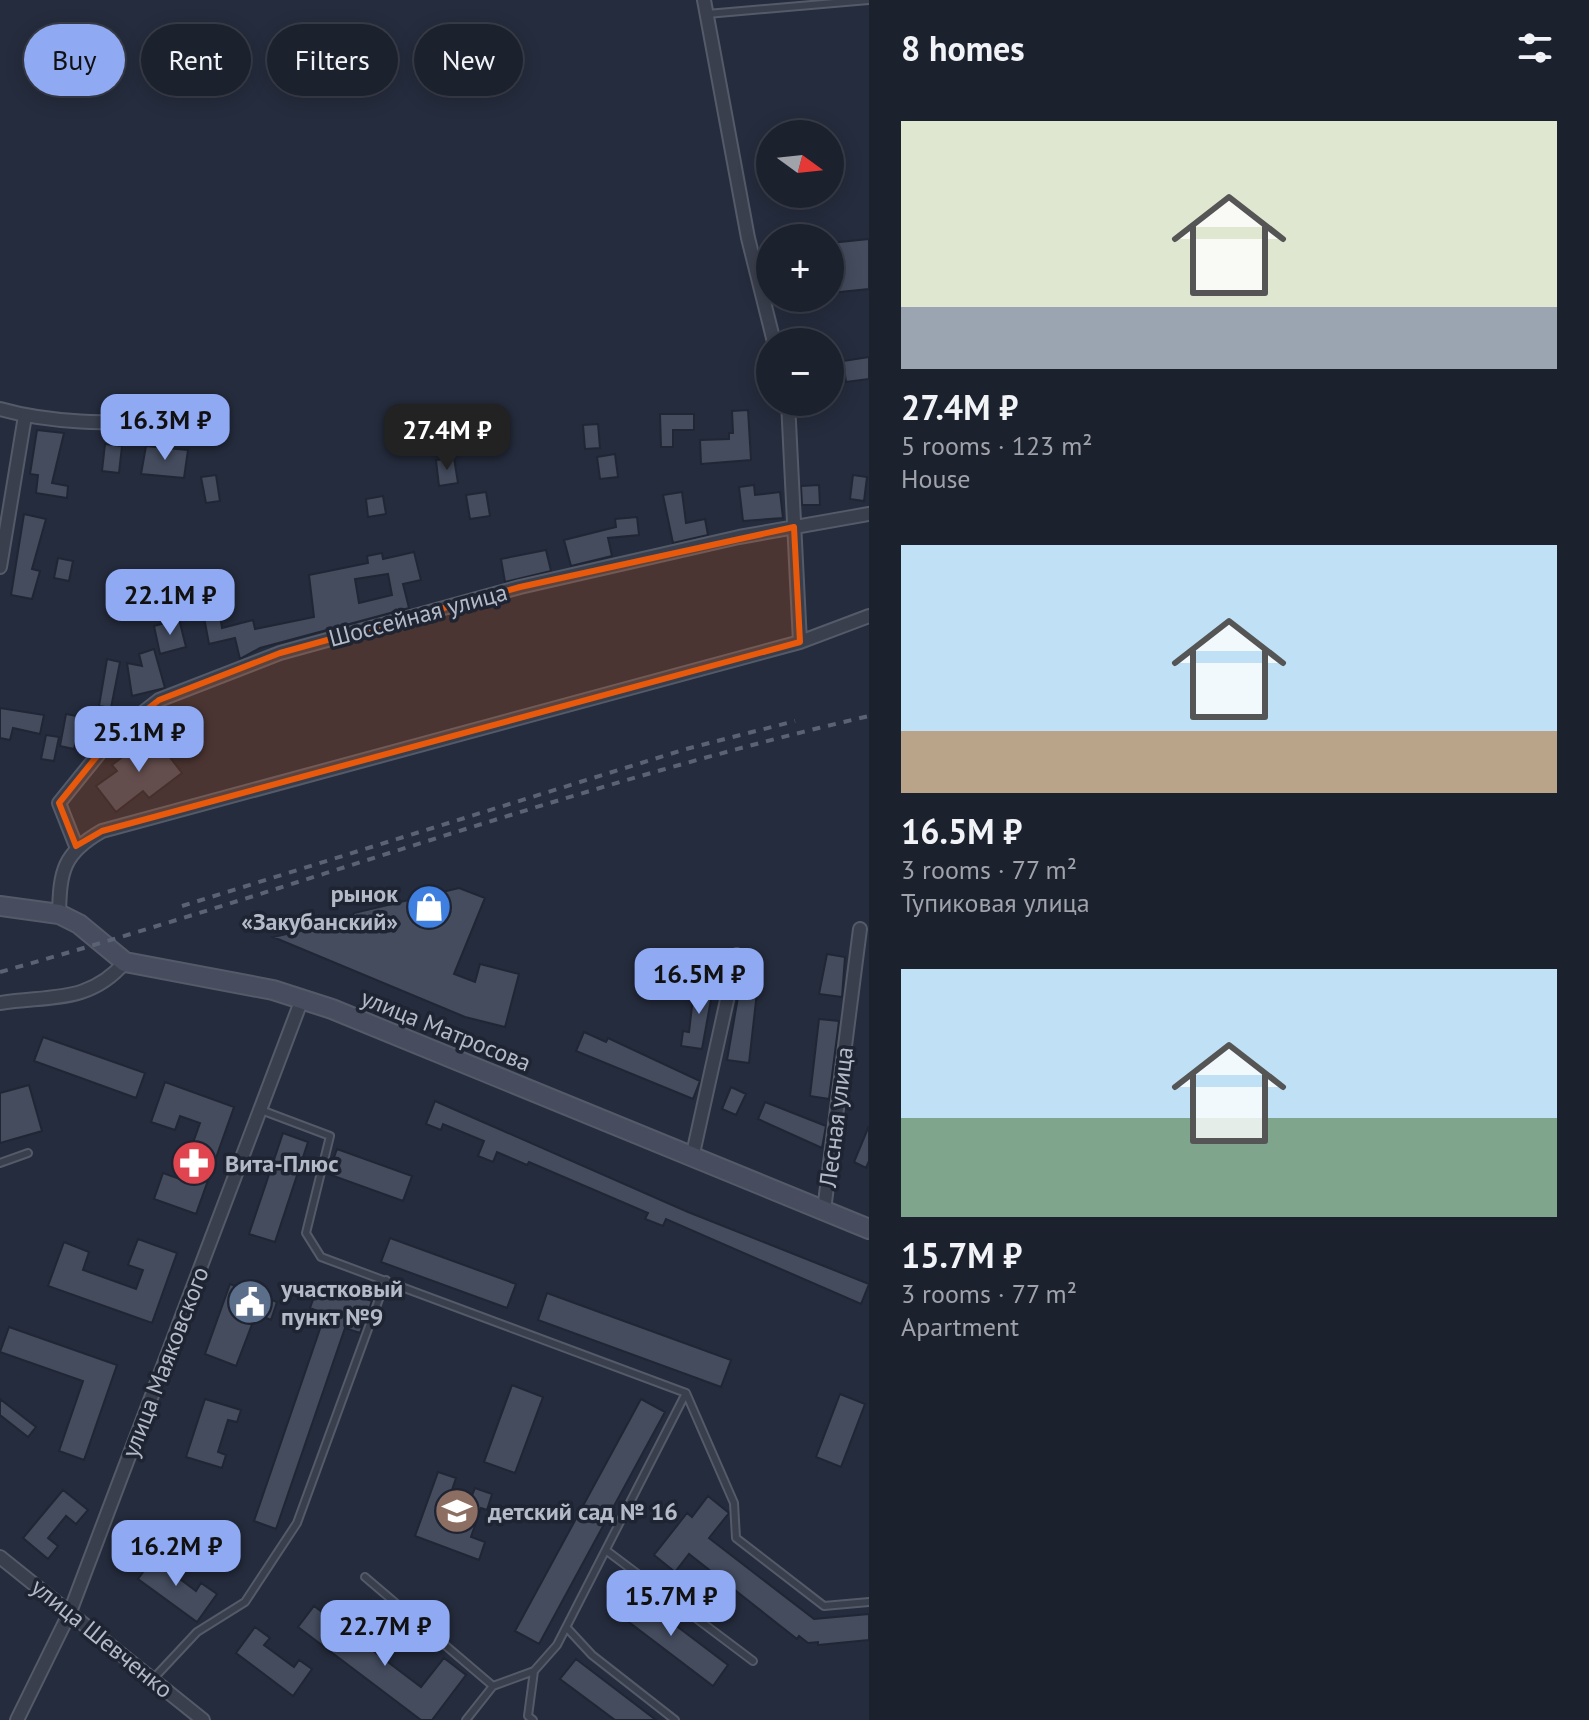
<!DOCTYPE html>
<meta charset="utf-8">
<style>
:root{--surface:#1c212e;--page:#292e3a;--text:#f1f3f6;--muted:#a0a3aa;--line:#3a3e4a;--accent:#8fa9f2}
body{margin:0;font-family:"PT Sans",sans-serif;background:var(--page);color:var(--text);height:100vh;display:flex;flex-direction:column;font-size:30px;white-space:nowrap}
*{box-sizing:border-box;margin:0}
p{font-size:26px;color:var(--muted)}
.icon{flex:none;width:44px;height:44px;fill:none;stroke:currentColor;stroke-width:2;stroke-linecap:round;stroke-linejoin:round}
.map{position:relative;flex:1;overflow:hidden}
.panel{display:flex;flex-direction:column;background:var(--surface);width:720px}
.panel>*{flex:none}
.banner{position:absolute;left:24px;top:24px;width:724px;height:72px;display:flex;gap:16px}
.needle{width:52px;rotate:105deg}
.tools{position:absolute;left:756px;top:120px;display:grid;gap:16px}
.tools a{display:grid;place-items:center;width:88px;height:88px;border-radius:50%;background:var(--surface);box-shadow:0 4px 20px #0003,0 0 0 2px var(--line);font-size:40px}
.price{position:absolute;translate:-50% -68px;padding:0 18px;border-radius:16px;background:var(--accent);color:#111;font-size:26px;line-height:52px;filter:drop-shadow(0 2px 4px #0008)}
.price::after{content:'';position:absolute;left:50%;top:48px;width:24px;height:18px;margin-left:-12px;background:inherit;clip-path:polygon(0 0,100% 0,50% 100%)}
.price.selected{background:#222;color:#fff}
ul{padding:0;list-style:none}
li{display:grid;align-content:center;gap:16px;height:424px;padding:0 32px}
li span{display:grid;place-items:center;height:248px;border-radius:0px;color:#555}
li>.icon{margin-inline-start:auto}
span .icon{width:144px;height:144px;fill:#fffc;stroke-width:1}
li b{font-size:34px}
h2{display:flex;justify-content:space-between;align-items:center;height:96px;padding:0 32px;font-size:34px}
.chip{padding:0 28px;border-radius:36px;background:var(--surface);box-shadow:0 4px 20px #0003,0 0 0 2px var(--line);font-size:28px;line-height:72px}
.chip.selected{background:var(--accent);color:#111}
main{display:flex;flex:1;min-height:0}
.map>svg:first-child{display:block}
.building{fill:#444c5e;stroke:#202634;stroke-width:2;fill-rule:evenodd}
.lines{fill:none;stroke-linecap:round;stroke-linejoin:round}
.lane-casing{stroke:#545a68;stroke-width:10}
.street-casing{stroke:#545a68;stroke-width:16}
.secondary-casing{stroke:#545a68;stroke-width:22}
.lane{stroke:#393f4d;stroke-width:6}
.street{stroke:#393f4d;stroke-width:12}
.secondary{stroke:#474d5f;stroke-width:18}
.rail{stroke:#5b6273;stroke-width:4;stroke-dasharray:8 8;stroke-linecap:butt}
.marked{fill:#e8590c;fill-opacity:0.2;stroke:#e8590c;stroke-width:6;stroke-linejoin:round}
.labels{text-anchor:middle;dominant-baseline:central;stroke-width:7;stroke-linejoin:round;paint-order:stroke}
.street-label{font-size:24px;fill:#b5bac8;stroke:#1e2432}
.poi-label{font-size:24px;font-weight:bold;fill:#b5bac8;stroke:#1e2432;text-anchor:start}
</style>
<main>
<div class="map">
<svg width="869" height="1720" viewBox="0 0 869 1720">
<rect width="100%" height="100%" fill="#252c3d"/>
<path class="building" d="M869,239V289L830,293V243Z
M869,357V379L846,382L843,361Z
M748,410L751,460L701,464L700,440L729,439V433H733L732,411Z
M660,414H694V430H673V447H661Z
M598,424L600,448L585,449L583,425Z
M37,430L64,433L52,483L68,486L67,498L36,493L38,475L30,474Z
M105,444L122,446L119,473L102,471Z
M146,446L188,450L184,478L141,474Z
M615,454L618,477L600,479L597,457Z
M454,458L458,483L439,486L436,460Z
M216,475L220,501L206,503L201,477Z
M853,475L867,477L864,501L850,499Z
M754,485L755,495L780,492L783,518L743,521L739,487Z
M819,485L820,505H802L801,486Z
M486,492L490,516L470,519L466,495Z
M682,492L686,523L705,519L708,535L673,543L663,495Z
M383,496L386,514L368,517L366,499Z
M24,514L46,519L32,569L40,571L32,599L11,595Z
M637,517L639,535L608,538L612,556L571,566L564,540L616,527L615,519Z
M546,550L551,571L505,582L501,559Z
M414,552L421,580L403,584L409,608L260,648L240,659L235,638L209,644L203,612L219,609L222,628L253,620L255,629L314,617L309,575L368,563L367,556L382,553L383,559ZM388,574L392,595L359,603L355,579Z
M58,558L73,561L69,581L54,578Z
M179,619L186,647L160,654L154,626Z
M154,649L165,688L132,696L127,663L142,666L139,654Z
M107,659L120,662L111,708L99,706Z
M0,708L44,715L40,734L13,728L10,740L0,738Z
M66,714L97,720L94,736L78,733L74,749L60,746Z
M152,734L182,773L149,798L143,791L116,812L96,786L117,771L112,765Z
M46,735L59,737L54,761L41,759Z
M459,888L485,898L454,974L475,982L480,964L519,974L505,1027L465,1017L273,937L332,924L346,929L354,913Z
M827,954L845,957L842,997L819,994Z
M741,980L758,983L749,1063L727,1060Z
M695,981L714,983L702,1049L681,1046L683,1031L689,1032Z
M819,1019L839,1021L829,1099L810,1096Z
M584,1032L606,1042L608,1038L700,1081L693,1099L576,1051Z
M43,1037L145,1073L136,1098L34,1061Z
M165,1082L234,1107L196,1214L154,1199L163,1173L180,1179L200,1123L180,1116L175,1130L151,1122Z
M29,1085L42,1131L0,1143V1093Z
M731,1087L746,1094L736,1115L722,1109Z
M435,1101L688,1212L869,1284L861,1304L666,1219L663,1226L645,1219L648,1213L529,1162L527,1165L497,1152L493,1162L478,1156L484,1141L443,1124L441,1130L426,1124Z
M765,1102L826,1126L822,1148L758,1119Z
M869,1126V1161L866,1168L854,1162Z
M283,1133L308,1142L275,1242L249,1234Z
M337,1149L412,1176L403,1201L328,1174Z
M390,1238L516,1284L507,1308L381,1262Z
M138,1239L177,1253L152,1323L48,1286L64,1242L89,1252L83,1270L136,1289L143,1270L128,1265Z
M319,1283L372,1301L360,1333L345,1328L276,1529L254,1521L323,1320L318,1319L320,1312L310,1308Z
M230,1284L277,1302L271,1320L256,1314L236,1366L205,1354Z
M547,1293L731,1360L721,1387L538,1320Z
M9,1327L117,1365L84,1460L59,1451L83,1381L0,1352Z
M512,1385L543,1397L515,1473L484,1462Z
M840,1394L865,1404L841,1467L816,1457Z
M0,1399L36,1427L28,1437L0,1415Z
M205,1399L241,1410L237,1422L228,1420L218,1452L226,1455L222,1468L186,1457Z
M641,1399L665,1412L539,1644L515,1631Z
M438,1472L456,1478L450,1496L469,1503L475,1488L492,1494L487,1510L481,1508L471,1537L485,1542L479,1560L415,1536Z
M63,1490L88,1510L76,1524L66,1516L48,1538L58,1546L48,1559L23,1538Z
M708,1496L729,1513L709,1538L814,1619L869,1614V1640L818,1645V1642L808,1643L799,1636L797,1639L689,1554L675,1572L654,1555L687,1513L692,1517Z
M158,1552L173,1563L168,1570L196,1591L201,1583L217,1594L197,1622L138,1579Z
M629,1590L728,1665L713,1686L613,1610Z
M314,1606L421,1687L444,1658L466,1675L432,1720H421L298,1627Z
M255,1627L270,1638L264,1645L294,1667L299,1660L312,1669L293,1696L236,1653Z
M576,1659L656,1720H615L560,1679Z"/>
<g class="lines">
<g class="lane-casing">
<path id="lane" d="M707,14L869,0
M261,1110L330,1136L306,1233L321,1257L686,1393L734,1503L736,1538L824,1606L869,1602
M0,1163L28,1153
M607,1551L753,1661
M365,1577L493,1686
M567,1628L592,1655L675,1720
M153,1679L197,1632L245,1602L297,1523L386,1280
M466,1720L493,1686L534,1671L557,1645L686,1393
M533,1720L528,1716L534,1671"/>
</g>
<g class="street-casing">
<path id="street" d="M704,0L748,238L774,342
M788,402L800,642
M0,409C63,427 133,422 198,422
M0,567L25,416
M76,846L59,803L114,735L159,700L280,653L520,587L739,537L869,514
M59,914C60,871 63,853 102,831L800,642L869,616
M0,1003C50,995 89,1004 125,962
M692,1158L737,955
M824,1210L860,929
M0,1557L203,1720
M17,1720L70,1612L302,999"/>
</g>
<g class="secondary-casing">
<path id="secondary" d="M0,906L59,914L79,924L125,962L273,990L332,1009L869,1229"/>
</g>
<use href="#lane" class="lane"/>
<use href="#street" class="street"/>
<use href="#secondary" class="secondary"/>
<path class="rail" d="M182,906L686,749L795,721
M0,972C291,891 575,784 869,716"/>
</g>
<path class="marked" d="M794,527L800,642L102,831L76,846L59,803L114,735L159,700L280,653L520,587Z"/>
<defs>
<g id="shop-disc" transform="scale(2.3)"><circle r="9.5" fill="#3f7fe0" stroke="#1e2432"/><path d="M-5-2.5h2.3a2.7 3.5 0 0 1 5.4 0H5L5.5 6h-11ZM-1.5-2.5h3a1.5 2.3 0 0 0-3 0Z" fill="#fff"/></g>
<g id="pharmacy-disc" transform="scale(2.3)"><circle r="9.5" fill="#e0444e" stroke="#1e2432"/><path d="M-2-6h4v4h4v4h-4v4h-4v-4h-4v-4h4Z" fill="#fff"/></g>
<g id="civic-disc" transform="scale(2.3)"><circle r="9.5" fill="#5c6f8a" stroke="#1e2432"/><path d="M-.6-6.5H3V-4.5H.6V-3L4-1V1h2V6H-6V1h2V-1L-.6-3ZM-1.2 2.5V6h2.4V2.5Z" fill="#fff"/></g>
<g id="school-disc" transform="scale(2.3)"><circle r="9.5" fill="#8d6e63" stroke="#1e2432"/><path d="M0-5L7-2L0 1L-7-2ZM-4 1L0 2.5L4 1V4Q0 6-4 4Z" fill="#fff"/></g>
</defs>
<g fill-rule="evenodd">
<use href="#shop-disc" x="429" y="907"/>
<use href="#pharmacy-disc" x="194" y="1163"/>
<use href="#civic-disc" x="250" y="1302"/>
<use href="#school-disc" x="457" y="1511"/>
</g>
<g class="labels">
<g class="street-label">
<text transform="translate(418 615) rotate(-15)">Шоссейная улица</text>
<text transform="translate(446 1030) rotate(22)">улица Матросова</text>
<text transform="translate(836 1117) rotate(-83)">Лесная улица</text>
<text transform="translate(165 1362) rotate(-69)">улица Маяковского</text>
<text transform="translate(102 1638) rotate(39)">улица Шевченко</text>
</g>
<g class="poi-label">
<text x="398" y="893" text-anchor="end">рынок<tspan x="398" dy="28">«Закубанский»</tspan></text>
<text x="225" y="1163">Вита-Плюс</text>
<text x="281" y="1288">участковый<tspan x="281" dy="28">пункт №9</tspan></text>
<text x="488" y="1511">детский сад № 16</text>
</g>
</g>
</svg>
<div class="tools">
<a><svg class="needle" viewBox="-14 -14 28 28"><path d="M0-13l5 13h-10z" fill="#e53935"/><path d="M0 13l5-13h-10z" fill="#a0a3aa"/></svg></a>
<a>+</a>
<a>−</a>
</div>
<b class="price" style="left:165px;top:462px">16.3M ₽</b>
<b class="price selected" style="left:447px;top:472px">27.4M ₽</b>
<b class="price" style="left:170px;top:637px">22.1M ₽</b>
<b class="price" style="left:139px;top:774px">25.1M ₽</b>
<b class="price" style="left:699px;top:1016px">16.5M ₽</b>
<b class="price" style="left:176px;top:1588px">16.2M ₽</b>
<b class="price" style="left:671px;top:1638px">15.7M ₽</b>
<b class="price" style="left:385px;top:1668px">22.7M ₽</b>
<div class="banner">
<a class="chip selected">Buy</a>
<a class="chip">Rent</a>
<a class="chip">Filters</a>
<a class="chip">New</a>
</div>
</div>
<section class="panel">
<h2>8 homes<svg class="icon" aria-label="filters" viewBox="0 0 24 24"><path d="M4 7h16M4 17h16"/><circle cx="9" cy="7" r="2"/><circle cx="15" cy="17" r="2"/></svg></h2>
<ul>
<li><span style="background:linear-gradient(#dfe7d0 75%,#9aa5b1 0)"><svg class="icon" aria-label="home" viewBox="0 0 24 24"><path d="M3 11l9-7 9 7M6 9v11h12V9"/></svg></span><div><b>27.4M ₽</b><p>5 rooms · 123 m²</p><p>House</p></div></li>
<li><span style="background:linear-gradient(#bfe0f5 75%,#b9a48a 0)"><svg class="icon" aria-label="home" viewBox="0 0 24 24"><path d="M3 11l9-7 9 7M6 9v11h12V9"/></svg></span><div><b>16.5M ₽</b><p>3 rooms · 77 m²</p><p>Тупиковая улица</p></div></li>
<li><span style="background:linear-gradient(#bfe0f5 60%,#7fa58c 0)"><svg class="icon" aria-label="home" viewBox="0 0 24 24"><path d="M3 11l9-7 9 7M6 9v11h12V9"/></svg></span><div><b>15.7M ₽</b><p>3 rooms · 77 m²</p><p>Apartment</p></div></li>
</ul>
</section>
</main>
